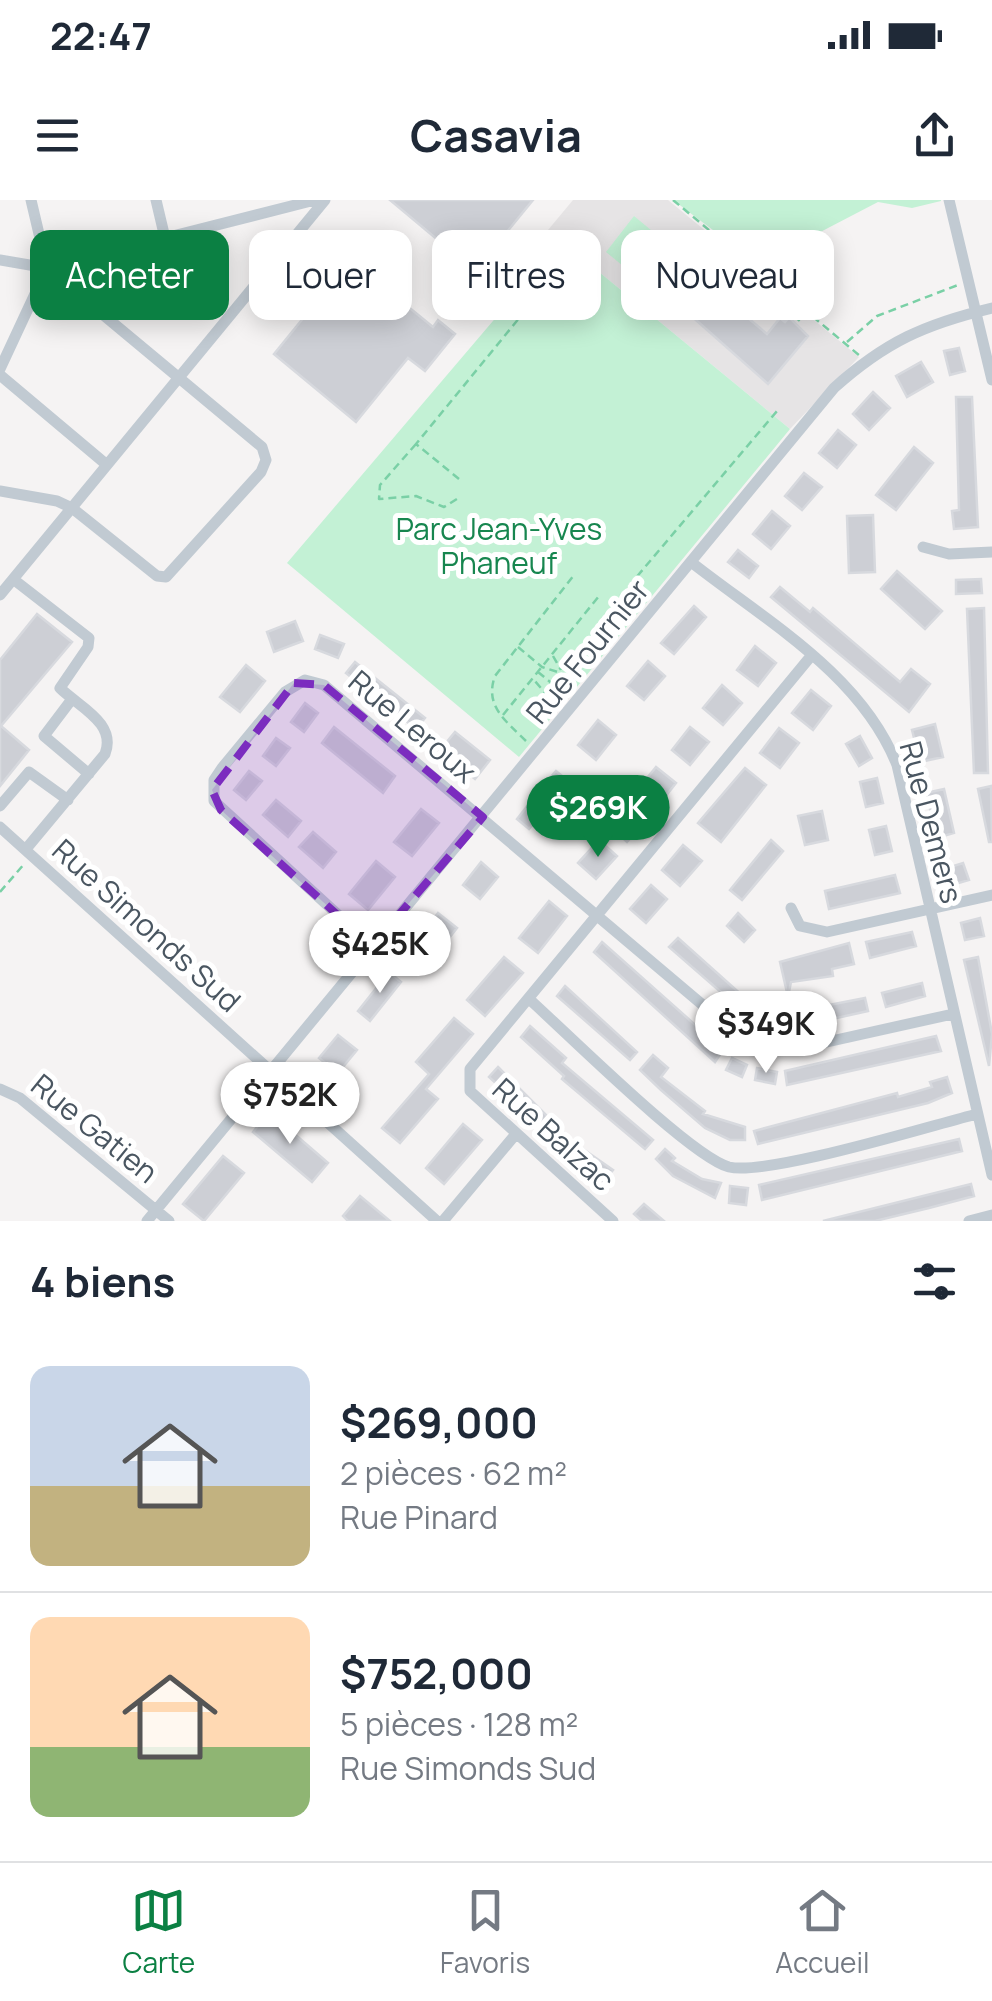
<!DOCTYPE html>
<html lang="fr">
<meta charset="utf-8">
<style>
:root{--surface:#fff;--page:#f6f6f7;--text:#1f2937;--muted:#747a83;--line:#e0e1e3;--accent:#0b8043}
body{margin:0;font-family:Manrope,sans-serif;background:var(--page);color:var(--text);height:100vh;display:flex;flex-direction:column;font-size:38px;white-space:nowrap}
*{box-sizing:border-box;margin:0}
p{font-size:32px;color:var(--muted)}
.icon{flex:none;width:55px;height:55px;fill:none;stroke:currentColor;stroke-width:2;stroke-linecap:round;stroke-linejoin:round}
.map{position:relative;height:1021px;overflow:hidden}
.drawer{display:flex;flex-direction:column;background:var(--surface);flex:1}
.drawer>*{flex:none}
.banner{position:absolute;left:30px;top:30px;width:932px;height:90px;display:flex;gap:20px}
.price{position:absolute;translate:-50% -85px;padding:0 22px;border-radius:35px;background:#fff;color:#222;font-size:32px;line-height:65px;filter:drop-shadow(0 2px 5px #0008)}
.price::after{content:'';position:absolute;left:50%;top:60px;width:30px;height:22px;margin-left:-15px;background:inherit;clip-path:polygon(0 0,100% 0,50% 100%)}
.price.current{background:var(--accent);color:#fff}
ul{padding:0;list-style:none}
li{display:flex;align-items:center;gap:30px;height:250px;padding:0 30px}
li+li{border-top:2px solid var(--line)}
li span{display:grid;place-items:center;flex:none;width:280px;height:200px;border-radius:20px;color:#555}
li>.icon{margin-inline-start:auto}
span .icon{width:120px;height:120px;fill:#fffc;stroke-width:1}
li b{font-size:42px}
h2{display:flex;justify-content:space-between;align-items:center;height:120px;padding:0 30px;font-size:42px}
.pill{padding:0 35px;border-radius:20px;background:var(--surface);box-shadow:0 5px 25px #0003;font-size:35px;line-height:90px}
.pill.current{background:var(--accent);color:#fff}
.status{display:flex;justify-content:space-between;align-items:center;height:70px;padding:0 50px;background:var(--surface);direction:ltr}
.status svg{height:28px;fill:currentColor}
header{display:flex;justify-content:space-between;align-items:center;height:130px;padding:0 30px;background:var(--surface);font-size:45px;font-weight:700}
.dock{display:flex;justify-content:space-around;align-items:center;height:140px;border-top:2px solid var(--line);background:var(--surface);font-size:28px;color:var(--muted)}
.dock a{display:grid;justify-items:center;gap:5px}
.dock .current{color:var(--accent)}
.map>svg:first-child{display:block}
.education{fill:#e6e4e5}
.green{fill:#c3f1d5}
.building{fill:#cdcfd5;stroke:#d7d9de;stroke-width:2.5}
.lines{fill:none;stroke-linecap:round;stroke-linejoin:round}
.path{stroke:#7ad0a6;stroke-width:2.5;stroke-dasharray:8 5;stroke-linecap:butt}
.minor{stroke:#c1cad2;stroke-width:11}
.marked{fill:#7b2cbf;fill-opacity:0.2;stroke:#7b2cbf;stroke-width:8;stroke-dasharray:20 12;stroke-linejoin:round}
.labels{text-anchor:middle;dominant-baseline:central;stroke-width:10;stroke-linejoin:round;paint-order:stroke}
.park-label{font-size:30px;fill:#17864f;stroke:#fff}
.street-label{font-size:30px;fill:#4a5661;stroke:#fff}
</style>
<div class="status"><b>22:47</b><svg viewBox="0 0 49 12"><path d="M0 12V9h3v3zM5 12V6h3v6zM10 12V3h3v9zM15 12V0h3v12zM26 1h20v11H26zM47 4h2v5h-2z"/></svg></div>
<header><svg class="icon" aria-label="menu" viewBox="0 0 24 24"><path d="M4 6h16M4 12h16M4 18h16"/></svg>Casavia<svg class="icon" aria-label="share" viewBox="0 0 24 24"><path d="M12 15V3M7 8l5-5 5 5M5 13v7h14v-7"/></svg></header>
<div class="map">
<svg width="992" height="1021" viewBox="0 0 992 1021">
<rect width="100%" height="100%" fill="#f5f3f3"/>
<path class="education" d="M573,0H668L859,157L790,229L548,30Z"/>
<path class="green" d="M673,0H941V1L912,8L878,2L805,40V63L794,76L808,89L794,91Z
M634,16L663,40L634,75L606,52Z
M548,30L790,229L519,557L287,363L504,108L475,81L488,84L498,78L504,83Z"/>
<path class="building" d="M390,0H533L475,71Z
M663,40L690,63L695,57L718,76L710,86L767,134L780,118L785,122L789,117L808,136L768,184L688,113L686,116L634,75Z
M342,53L433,127L438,120L455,134L425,171L408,158L356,222L274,154L309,111L300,104Z
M959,148L965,171L950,175L944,151Z
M921,162L933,182L907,197L896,176Z
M873,192L890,208L869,230L853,214Z
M956,197H972L978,327L954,329L952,311L959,310Z
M838,230L856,245L837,268L819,253Z
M914,247L933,263L896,310L876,295Z
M804,273L822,287L802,310L785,296Z
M772,311L790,326L771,349L753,334Z
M873,315L875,372L849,373L847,316Z
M738,350L758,366L749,378L728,362Z
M897,371L942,411L925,429L881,389Z
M981,379L982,393L956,394V380Z
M780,387L810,412L813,408L900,482L911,469L930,484L909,512L771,397Z
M694,406L706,417L674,454L661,443Z
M984,408L988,573H974L967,409Z
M37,414L72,442L1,526L29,550L0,586V460Z
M295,421L303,441L274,452L267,432Z
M320,435L344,444L338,458L315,449Z
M755,446L776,463L758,486L737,470Z
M648,461L665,476L644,500L627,486Z
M355,462L425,518L416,529L346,473Z
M246,465L265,481L240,512L220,497Z
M722,485L742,503L723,525L703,508Z
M811,490L831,506L813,530L792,513Z
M305,503L318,513L304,532L291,522Z
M598,520L616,535L596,560L578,545Z
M935,524L943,557L920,562L912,530Z
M334,527L395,576L383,593L322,543Z
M690,527L709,542L690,565L672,550Z
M779,528L799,543L780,568L760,553Z
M455,532L490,560L475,579L440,550Z
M860,536L872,558L859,566L846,544Z
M276,538L290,548L276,566L263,556Z
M656,567L676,583L658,606L638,589Z
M745,568L766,585L721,642L698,623Z
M249,571L262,581L246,600L234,590Z
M556,571L568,581L554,599L541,588Z
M877,578L883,603L866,607L860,582Z
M991,586L992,642H989L978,589Z
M944,589L954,633L937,638L926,593Z
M276,600L301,621L288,637L263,615Z
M532,600L545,610L529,629L517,619Z
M631,605L647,619L627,642L611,627Z
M421,609L439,623L412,656L394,642Z
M822,611L828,640L805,645L798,616Z
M886,626L892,651L875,655L869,630Z
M313,632L336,652L323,668L299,647Z
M599,640L617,656L596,679L578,663Z
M771,640L783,651L742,700L730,690Z
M683,645L702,661L680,686L662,670Z
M376,661L395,677L368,710L349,694Z
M481,662L498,677L480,699L463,685Z
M963,663L969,680L952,685L947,668Z
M895,675L900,693L829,709L825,691Z
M651,685L667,699L646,723L630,709Z
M549,701L567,716L538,753L519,738Z
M438,713L457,728L435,756L416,741Z
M738,713L755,730L744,742L727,726Z
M980,718L984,736L965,740L961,723Z
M912,732L916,746L870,758L866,742Z
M678,738L745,798L764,808L754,821L669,747Z
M602,742L701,830L699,834L723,850L715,862L594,752Z
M849,743L854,764L832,769L833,776L791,782L788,797L780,762Z
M504,757L523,773L485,816L467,800Z
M978,757L992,834L989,866L964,760Z
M389,772L401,782L370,821L358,811Z
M922,783L925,796L886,807L882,793Z
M565,786L637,852L630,860L557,796Z
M865,798L868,811L801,826L798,811Z
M770,812L789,813L788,826L769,825Z
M454,818L473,834L426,889L438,899L400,943L382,928L429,874L416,862Z
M530,826L566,858L562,863L653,940L645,949L562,879L564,876L521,837Z
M338,835L357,850L338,873L319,858Z
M936,836L941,851L787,885L785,871Z
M653,855L668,868L661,877L705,911L703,914L745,927V940H730L705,928L661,890L640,870Z
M732,858L747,865L742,877L726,870Z
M498,867L573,942L613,970L603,982L489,877Z
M757,868L777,872L775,884L755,880Z
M947,877L952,893L928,903L758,944L754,931L897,893L898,897L932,887L930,882Z
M269,912L328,963L312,982L253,932Z
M463,924L482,940L444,984L426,968Z
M959,939L962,951L762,1000L759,985Z
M665,949L675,958L672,961L702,979L721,983L715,998L673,976L656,959Z
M223,956L244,973L204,1021L183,1004Z
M971,984L974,996L929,1008L875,1021H823Z
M730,986L748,988L746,1005L729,1003Z
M360,996L390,1021H348L343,1016Z
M644,1004L664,1021H642L634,1014Z"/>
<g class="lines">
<path class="path" d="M673,0L860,156
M736,51L739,89L752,100L830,93
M698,60L716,38
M488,84L518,118
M798,121L827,88
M847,142L877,116L958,85
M416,244L380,285L379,299L416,296L444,307L460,297
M459,279L416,244L575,50
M612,406L777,211
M518,447L542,467L564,474L547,495L534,480
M553,456L561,470
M538,472L555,486
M503,515L599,396
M526,541C506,521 484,506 495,476L574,375
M0,692L25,663"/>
<path class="minor" d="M156,0L165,38
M949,0L992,180
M0,60L47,68L262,247L266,260L261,272L166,377L157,376L72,308L57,301L0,291
M47,68L315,0
M0,169L47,68L31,0
M0,175L107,265
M923,347L949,354L992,352
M691,362C766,421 861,474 897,565L992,975
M13,379L89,438L88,447L60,488C79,507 117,523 105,554L26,649
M0,395L325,0
M72,499L44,536L89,574
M0,606L29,572L68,600
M0,627L437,1021
M791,708L800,726L827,732L992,695
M372,746L214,601V580L222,568L285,492L305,480L324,485L730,828L769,847L800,848L953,814
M529,799C566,832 691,957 729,967C768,976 929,926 977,914
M0,889L20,898L169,1021
M147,1021L834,188C885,142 925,124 992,108
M443,1021L515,935
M613,1021L470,891V869L811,456
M969,1021L992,1015"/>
</g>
<path class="marked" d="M294,483L324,485L483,617L372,746L221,610L212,590Z"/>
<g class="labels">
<g class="park-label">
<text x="499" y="328">Parc Jean-Yves<tspan x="499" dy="34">Phaneuf</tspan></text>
</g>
<g class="street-label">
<text transform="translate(587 451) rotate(-51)">Rue Fournier</text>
<text transform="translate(413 526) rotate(40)">Rue Leroux</text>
<text transform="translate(932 622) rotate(75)">Rue Demers</text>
<text transform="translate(147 725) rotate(42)">Rue Simonds Sud</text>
<text transform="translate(95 928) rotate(39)">Rue Gatien</text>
<text transform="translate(554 934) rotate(42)">Rue Balzac</text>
</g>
</g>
</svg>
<b class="price current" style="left:598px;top:660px">$269K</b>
<b class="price" style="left:380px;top:796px">$425K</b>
<b class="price" style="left:766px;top:876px">$349K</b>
<b class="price" style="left:290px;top:947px">$752K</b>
<div class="banner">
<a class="pill current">Acheter</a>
<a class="pill">Louer</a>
<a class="pill">Filtres</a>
<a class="pill">Nouveau</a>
</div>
</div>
<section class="drawer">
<h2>4 biens<svg class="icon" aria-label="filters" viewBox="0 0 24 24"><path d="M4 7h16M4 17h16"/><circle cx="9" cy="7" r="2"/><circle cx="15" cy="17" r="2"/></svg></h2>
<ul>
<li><span style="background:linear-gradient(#c9d6e8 60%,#c2b280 0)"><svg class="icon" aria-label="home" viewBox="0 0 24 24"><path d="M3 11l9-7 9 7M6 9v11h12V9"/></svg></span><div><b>$269,000</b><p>2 pièces · 62 m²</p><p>Rue Pinard</p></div></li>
<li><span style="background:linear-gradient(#ffd9b3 65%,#8fb573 0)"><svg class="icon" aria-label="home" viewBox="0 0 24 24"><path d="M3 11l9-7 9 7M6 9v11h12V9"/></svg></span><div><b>$752,000</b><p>5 pièces · 128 m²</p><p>Rue Simonds Sud</p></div></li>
</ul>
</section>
<nav class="dock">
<a class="current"><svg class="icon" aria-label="map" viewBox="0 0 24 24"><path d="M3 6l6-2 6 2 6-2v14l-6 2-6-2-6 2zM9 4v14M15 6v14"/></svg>Carte</a>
<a><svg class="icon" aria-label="saved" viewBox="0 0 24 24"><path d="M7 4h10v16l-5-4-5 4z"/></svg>Favoris</a>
<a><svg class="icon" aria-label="home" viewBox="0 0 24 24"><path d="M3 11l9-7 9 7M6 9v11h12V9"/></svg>Accueil</a>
</nav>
